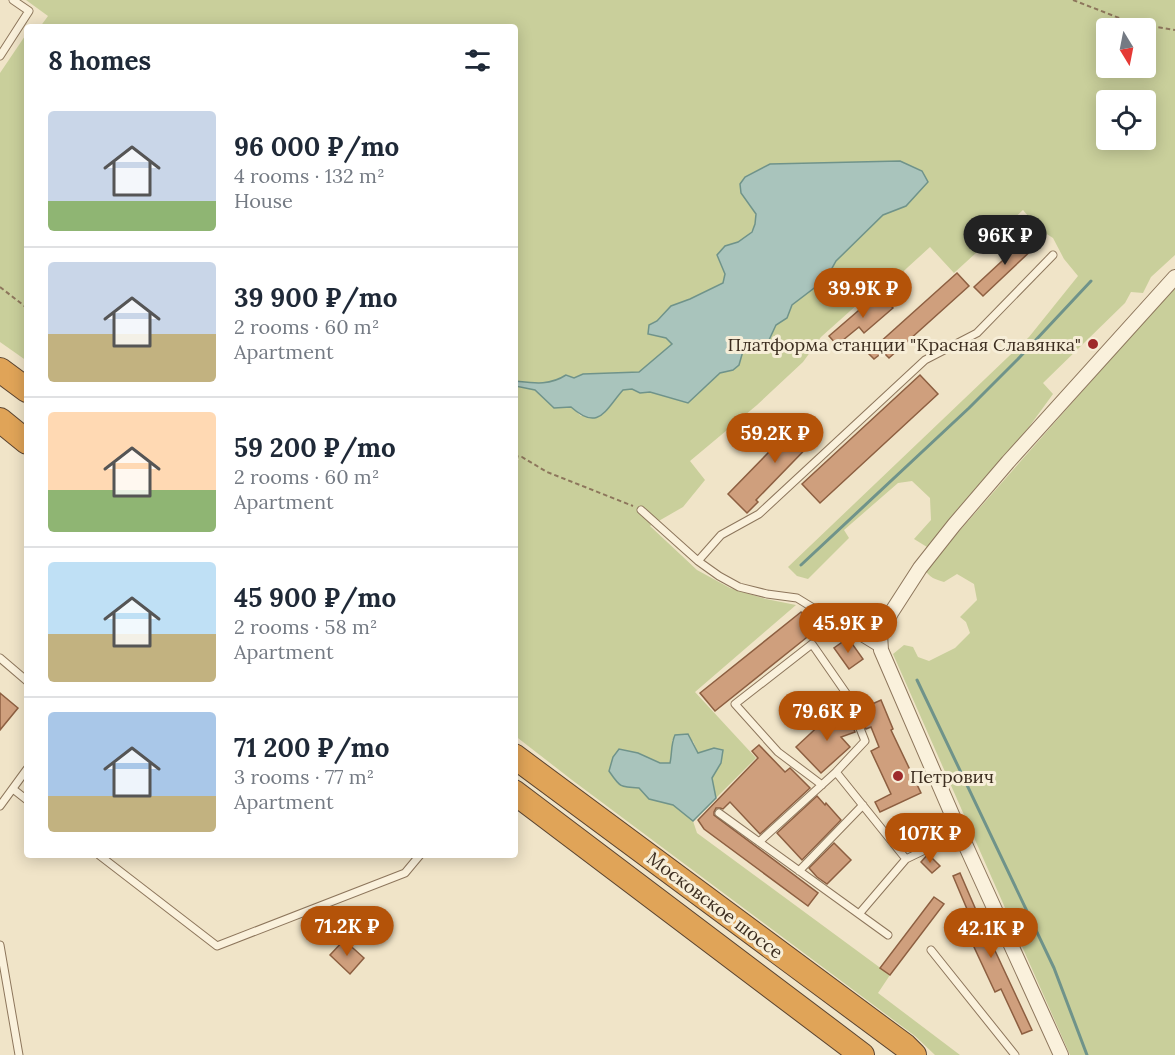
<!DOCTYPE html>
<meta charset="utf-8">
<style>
:root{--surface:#fff;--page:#f2f2f3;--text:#1f2937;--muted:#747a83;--line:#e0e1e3;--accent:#b45309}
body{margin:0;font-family:Lora,serif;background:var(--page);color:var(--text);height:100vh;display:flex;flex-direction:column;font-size:22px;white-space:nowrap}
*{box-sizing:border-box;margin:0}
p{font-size:20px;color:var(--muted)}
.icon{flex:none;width:33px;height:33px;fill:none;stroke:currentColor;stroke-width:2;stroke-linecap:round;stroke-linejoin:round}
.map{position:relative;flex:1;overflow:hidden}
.side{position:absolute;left:24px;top:24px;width:494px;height:834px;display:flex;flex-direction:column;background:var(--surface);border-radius:6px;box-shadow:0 3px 15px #0003}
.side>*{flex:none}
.needle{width:39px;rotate:170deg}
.fabs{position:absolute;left:1096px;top:18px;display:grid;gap:12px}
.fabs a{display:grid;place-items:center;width:60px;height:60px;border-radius:6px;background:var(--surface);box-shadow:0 3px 15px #0003;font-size:30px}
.price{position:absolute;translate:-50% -51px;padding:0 14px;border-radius:21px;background:var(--accent);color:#fff;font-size:20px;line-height:39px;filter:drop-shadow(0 2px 3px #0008)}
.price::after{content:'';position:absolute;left:50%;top:36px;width:18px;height:14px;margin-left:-9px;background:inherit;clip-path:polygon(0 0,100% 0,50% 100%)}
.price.on{background:#222;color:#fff}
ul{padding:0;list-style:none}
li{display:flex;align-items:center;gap:18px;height:150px;padding:0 24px}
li+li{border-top:2px solid var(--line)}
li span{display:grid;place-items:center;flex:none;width:168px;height:120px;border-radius:6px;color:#555}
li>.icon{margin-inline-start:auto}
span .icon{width:72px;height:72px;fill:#fffc;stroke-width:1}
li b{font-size:26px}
h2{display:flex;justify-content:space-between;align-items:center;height:72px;padding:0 24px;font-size:26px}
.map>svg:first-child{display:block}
.green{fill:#c9cf9b;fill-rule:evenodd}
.water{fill:#a9c4bc;stroke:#6f938a;stroke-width:1.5}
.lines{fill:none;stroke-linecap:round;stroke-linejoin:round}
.stream{stroke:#6f938a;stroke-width:3}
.building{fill:#cf9f7d;stroke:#8d5f41;stroke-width:1.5}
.lane-casing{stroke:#8d765c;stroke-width:9}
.street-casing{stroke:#8d765c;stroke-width:16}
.highway-casing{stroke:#5b4430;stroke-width:26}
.path{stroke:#8d765c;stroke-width:2;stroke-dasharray:4.5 3;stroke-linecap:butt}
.lane{stroke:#faf1dc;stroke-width:7}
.street{stroke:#faf1dc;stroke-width:14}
.highway{stroke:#e0a458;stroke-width:24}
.poi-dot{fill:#9e2a2b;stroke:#f7eed8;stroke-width:2}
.labels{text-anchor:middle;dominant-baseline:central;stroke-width:6;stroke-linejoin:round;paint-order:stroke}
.poi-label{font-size:18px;fill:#3d2e20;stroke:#f7eed8;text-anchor:end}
.street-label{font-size:18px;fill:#3d2e20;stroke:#f7eed8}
</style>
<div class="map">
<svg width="1175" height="1055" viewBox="0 0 1175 1055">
<rect width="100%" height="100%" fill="#f0e4c8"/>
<path class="green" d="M26,0H1175V255L1151,277L1143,293L1131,292L1125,303L1043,383L1053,394L1018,442L927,547L914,539L931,520L930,498L912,481L898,483L844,530L849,538L808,579L797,576L788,567L1029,337L1078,276L1064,259L1053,238L1039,229L1023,210L954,273L930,247L873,299L859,303L821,337L803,362L757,405L690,461L705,480L683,507L650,526L697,570L730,588L766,599L796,605L695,692L756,758L716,798L712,778L721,763L714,748L698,753L693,741L672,740V753L670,763H660L638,753L631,788H639L649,799L673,805L693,821L697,833L890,975L878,993L960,1055H935L915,1036L572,780L514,735V465L519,459L515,458V386L535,390L554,408L571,407L581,416L602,415L623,390L633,389L640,393L650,392L688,403L720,373L733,370L739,365L745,344L755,340H769L776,325L787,318L792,305L825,279L836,261L850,247L883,215L906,206L842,163L769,164L745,177L741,193C746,199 752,206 755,213C759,226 748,238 736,243C726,247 724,246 717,255L726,274L723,283L690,299L671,306L657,321L649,325L648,334L666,338L673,344L639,372L583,374L574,378L566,375C549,386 533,383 515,381L514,27H40L48,16ZM1107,28H1146V68H1107ZM1107,100H1146V140H1107Z
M27,33V361L0,342V73Z
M1175,286V1055H1070L893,654L904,645L913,647L918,657L929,661L955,648L970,633L966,622L960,617L977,600L974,584L957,574L944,582C935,579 930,578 925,570Z"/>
<path class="water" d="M900,161L922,171L928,182L906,206L883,215L836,261L826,279L792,305L787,318L776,325L769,340H755L745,344L739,365L733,370L720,373L688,403L650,392L640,393L632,389L623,390C605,410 599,432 571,407L554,408L535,390L515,386V381C533,383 549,386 566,375L574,378L583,374L639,372L672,344L666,338L648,334L649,325L657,321L671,306L690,299L723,283L725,274L717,255L725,246L738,242L752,232L755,224L756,214L741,193L740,184L745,177L770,164Z
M688,734L698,753L714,748L723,750L721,763L712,778L716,798L693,821L673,805L649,799L639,788C619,787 620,787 609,771L613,757L619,749L638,753L660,763H670C672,754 671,743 675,735Z"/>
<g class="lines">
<path class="stream" d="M801,565L969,408L1018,359L1091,281
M917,680L1054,968L1087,1055"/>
</g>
<path class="building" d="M1029,236L1037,245L983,296L974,287Z
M957,273L969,286L889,358L883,352L874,359L868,353Z
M881,295L893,308L864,333L859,327L837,345L829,336L865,305L866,307Z
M920,375L938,394L820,503L802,484Z
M805,415L822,432L756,500L758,502L747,513L728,494Z
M801,612L816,630L715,711L700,693Z
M848,638L863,659L849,669L834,648Z
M0,693L18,708L0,730Z
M881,700L893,729L891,730L921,793L880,812L875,802L891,794L871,751L879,747L871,727L866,729L859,710Z
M848,713L855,732L841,737L850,747L821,773L796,747L825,720L826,721Z
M759,745L785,772L790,768L810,788L760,834L730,802L723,809L720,808H716L714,812V815L818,893L808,906L704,829L698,820L758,758L752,751Z
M817,796L825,805L826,803L841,820L802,860L777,833Z
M834,843L851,860L827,884L817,877L809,868Z
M928,854L940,866L932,873L921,862Z
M960,873L976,910L1032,1030L1022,1034L1001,989L995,992L967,932L975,928L953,876Z
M934,897L944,904L890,975L880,968Z
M344,940L364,958L350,974L330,955Z"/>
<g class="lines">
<g class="lane-casing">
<path id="lane" d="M0,56L29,11L13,0
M641,510L698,561L719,576L739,587L767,594L797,598L880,649
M698,561L721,535L759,514L925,360L977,333L1053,255
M0,658L27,681
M836,772L906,859
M13,789L27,800
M0,806L27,769
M719,813L888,935
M759,842L836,772L865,741L846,693L812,644L735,704L778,752L822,785
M99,855L217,946L405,873L420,855
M799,871L863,805
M859,914L906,859L960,833
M0,945L19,1055
M931,950L1015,1055"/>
</g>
<g class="street-casing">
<path id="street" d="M1061,1055L960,833L881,650L880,635L891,613L920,568L954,525L1008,462L1175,277"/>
</g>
<g class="highway-casing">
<path id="highway" d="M0,370L27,390
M0,420L27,442
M514,756L905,1046L914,1055
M514,792L862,1055"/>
</g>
<path class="path" d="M1073,0L1132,23L1175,30
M0,287L27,308
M514,456L522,457L547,472L633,506"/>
<use href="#lane" class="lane"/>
<use href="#street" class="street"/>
<use href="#highway" class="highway"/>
</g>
<g class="poi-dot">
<circle cx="1093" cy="344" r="6"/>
<circle cx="898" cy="776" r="6"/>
</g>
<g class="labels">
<g class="poi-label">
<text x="1081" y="344">Платформа станции "Красная Славянка"</text>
<text x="910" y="776" text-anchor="start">Петрович</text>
</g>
<g class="street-label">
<text transform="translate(715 905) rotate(37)">Московское шоссе</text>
</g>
</g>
</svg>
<div class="fabs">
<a><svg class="needle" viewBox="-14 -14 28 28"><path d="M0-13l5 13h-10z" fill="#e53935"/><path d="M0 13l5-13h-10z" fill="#747a83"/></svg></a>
<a><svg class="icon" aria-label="locate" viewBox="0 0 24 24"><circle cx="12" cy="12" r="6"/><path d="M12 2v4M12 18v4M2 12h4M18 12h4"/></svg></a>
</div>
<b class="price on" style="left:1005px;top:266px">96K ₽</b>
<b class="price" style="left:863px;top:319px">39.9K ₽</b>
<b class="price" style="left:775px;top:464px">59.2K ₽</b>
<b class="price" style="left:848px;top:654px">45.9K ₽</b>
<b class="price" style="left:827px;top:742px">79.6K ₽</b>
<b class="price" style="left:930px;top:864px">107K ₽</b>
<b class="price" style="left:347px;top:957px">71.2K ₽</b>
<b class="price" style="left:991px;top:959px">42.1K ₽</b>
<section class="side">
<h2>8 homes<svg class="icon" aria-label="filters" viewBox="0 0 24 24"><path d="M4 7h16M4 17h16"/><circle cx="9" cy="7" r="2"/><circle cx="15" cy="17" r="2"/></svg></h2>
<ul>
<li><span style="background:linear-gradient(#c9d6e8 75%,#8fb573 0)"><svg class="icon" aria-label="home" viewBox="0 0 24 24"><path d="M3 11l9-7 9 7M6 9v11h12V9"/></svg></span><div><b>96 000 ₽/mo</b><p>4 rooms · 132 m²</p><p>House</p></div></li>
<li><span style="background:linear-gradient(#c9d6e8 60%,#c2b280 0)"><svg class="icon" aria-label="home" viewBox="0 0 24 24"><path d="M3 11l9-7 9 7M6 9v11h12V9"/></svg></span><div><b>39 900 ₽/mo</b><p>2 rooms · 60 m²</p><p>Apartment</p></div></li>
<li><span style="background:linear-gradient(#ffd9b3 65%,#8fb573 0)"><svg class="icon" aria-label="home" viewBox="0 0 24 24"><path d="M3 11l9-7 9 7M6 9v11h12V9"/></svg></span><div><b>59 200 ₽/mo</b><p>2 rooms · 60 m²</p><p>Apartment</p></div></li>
<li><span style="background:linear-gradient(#bfe0f5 60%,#c2b280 0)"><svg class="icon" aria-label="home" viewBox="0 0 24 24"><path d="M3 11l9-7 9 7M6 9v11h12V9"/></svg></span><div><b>45 900 ₽/mo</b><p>2 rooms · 58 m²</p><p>Apartment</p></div></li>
<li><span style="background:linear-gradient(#a9c7e8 70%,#c2b280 0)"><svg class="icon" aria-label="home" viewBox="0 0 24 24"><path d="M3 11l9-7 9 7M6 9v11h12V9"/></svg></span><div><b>71 200 ₽/mo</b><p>3 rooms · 77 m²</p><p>Apartment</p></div></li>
</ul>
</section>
</div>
